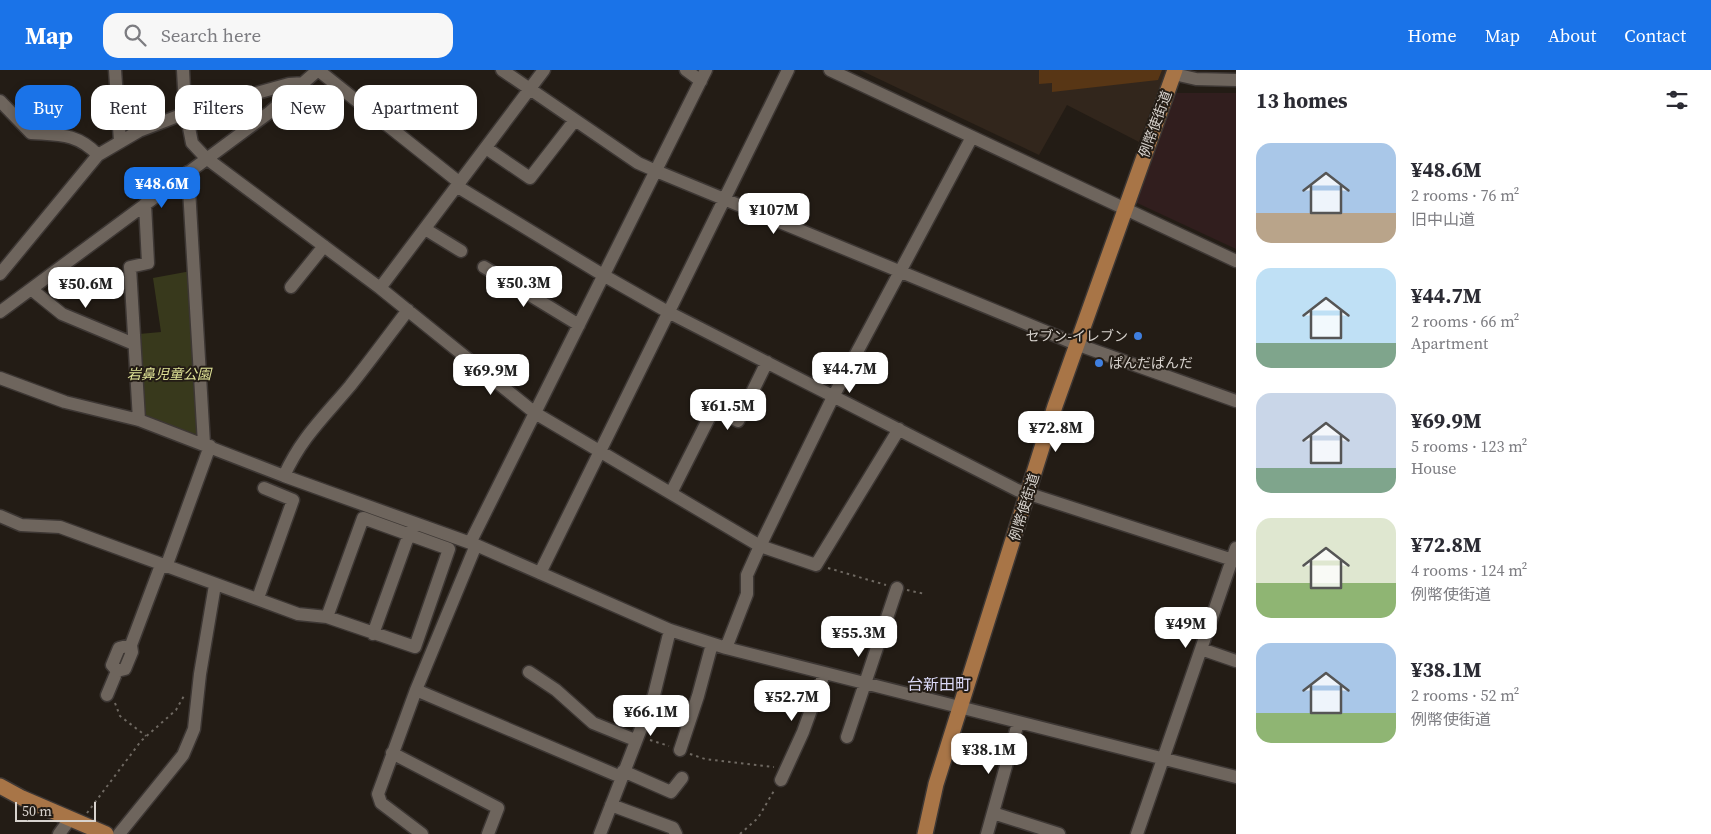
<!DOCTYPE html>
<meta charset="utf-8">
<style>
:root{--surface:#fff;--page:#f7f7f7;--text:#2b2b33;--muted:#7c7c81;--accent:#1a73e8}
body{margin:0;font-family:"Source Serif 4","Noto Sans JP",serif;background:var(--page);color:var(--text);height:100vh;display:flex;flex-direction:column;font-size:19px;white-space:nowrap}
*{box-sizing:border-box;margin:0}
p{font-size:16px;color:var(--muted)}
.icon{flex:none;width:28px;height:28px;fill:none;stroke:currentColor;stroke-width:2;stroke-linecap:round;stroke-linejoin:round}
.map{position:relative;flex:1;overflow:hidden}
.panel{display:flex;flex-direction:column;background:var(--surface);width:475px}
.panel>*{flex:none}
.hud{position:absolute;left:15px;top:15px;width:475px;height:45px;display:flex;gap:10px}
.scale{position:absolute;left:15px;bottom:12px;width:81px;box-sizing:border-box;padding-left:5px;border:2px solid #d8d3ce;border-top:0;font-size:14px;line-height:18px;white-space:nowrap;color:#d8d3ce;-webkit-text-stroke:4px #231c15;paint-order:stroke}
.price{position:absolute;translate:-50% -42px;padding:0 11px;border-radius:10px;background:#fff;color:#222;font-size:16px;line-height:32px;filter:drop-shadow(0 1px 2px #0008)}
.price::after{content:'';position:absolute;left:50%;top:30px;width:15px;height:11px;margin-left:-8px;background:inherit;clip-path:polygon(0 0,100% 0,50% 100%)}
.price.current{background:var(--accent);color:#fff}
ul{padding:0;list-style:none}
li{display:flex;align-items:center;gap:15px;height:125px;padding:0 20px}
li span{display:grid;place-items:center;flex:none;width:140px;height:100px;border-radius:15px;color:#555}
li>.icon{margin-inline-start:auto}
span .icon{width:60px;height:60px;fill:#fffc;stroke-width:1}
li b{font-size:21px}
h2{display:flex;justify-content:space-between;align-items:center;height:60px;padding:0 20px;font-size:21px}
.chip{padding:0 18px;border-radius:15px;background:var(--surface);box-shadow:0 2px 8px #0003;font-size:18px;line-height:45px}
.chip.current{background:var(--accent);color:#fff}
header{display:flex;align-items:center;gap:30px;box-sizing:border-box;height:70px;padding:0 25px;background:var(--accent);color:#fff}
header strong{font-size:24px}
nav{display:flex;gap:28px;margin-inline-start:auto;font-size:18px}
.search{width:350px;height:45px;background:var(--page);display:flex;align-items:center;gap:12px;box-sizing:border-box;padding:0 18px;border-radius:15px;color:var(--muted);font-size:19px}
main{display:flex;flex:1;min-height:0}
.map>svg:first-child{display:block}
.built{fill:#32261c}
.industrial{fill:#311e1e}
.green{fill:#38391c}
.building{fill:#583615}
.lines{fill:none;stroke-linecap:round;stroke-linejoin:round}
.minor-casing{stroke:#3d3734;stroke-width:15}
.major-casing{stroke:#3d3734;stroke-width:18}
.path{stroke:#6f6962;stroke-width:2;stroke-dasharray:2.5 4;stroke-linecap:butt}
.minor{stroke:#6e655d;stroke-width:12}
.major{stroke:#a87547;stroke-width:15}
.shop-dot{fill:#3f7fe0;stroke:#231c15;stroke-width:2}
.labels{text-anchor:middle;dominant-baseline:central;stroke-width:4;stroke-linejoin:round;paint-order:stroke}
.street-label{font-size:14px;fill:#d8d3ce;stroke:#231c15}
.poi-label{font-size:14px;fill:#d8d3ce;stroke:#231c15;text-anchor:end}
.park-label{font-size:14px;font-style:italic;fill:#dfe296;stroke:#231c15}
.quarter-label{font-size:16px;fill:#dcdaf8;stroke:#231c15}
</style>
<header>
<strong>Map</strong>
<div class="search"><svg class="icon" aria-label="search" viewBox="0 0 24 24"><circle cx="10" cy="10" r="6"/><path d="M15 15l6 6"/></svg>Search here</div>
<nav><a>Home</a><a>Map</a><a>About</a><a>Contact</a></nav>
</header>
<main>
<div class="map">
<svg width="1236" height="764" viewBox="0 0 1236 764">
<rect width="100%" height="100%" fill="#231c15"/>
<path class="built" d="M860,0H1166L1139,72L1067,35L1039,85Z"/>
<path class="industrial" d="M1175,23H1236V179L1135,132Z"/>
<path class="green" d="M191,201L198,365L144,346L139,264L161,262L153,208Z"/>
<path class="building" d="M1039,0H1162L1158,10L1052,22V13L1039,14Z"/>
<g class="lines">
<g class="minor-casing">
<path id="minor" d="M115,0L120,71
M183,0L185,37L192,73L206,88L380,218L535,343L760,476L816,495L899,359
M318,0L460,113
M502,0L638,93L656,101L1076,274L1236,331
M686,0L701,11
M830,0L1236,191
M1174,4L1196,9L1236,10
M0,31L31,63C59,65 77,63 98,85
M486,78L530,108L575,50
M188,102L204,374
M458,117L603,205L668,242L1017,420L1236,491
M425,159L461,181
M484,197L579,255
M0,204L98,85L139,61L186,43L289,14L305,13
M291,217L324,176
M380,218L544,0
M31,219L62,244L134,274
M0,242L270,42L318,0
M0,308L65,332L139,350L284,406L476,475L670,560L726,578L1236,707
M139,350L130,197L148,193L145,134
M284,406C301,368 324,347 350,316C370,291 389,265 408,240
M671,423L714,338L738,351L767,292
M0,446L21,455L60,457L298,544L327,547L415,577L449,479L363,448L327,547
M470,473L706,0
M166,497L210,376
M540,503L788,0
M258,528L293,430L264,418
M373,564L412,456
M131,575L119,578L112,595L117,601L125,599L132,582L131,575L161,495
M726,578L747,524V505L760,476L834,325L972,67
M1201,579L1236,591
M529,602L556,620L593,653L635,670
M416,620L621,707
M107,625L117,601
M847,667L897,518
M680,680L698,626L712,574
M392,683L498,738L488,764
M623,701L671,722L682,708
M781,710L803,662L824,604
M611,735L673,758L676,764
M993,743L1059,764
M59,764L70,749
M119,764L183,685L194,659L200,604L215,515
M422,764L381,733L378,724L416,620L476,475
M600,764L654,625L670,560
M987,764L1018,653
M1137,764L1236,478"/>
</g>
<g class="major-casing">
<path id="major" d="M0,716L22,728L106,764
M925,764L936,714L1055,336L1175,0"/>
</g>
<path class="path" d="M828,498L886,515
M907,520L925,524
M115,633L120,646L146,666
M650,670L669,676
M690,684L705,689L774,697
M87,743L141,671L176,640L185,624
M740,764L758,748L775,719"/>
<use href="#minor" class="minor"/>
<use href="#major" class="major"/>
</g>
<g class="shop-dot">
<circle cx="1138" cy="266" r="5"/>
<circle cx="1099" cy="293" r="5"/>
</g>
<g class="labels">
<g class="street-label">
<text transform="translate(1155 54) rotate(-70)">例幣使街道</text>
<text transform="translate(1024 437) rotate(-73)">例幣使街道</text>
</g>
<g class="poi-label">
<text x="1128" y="266">セブン-イレブン</text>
<text x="1109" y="293" text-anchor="start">ぱんだぱんだ</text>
</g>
<g class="park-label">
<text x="169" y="304">岩鼻児童公園</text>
</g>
<g class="quarter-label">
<text x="939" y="614">台新田町</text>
</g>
</g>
</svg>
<div class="scale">50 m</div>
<b class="price current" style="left:162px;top:139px">¥48.6M</b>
<b class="price" style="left:774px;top:165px">¥107M</b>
<b class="price" style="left:524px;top:238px">¥50.3M</b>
<b class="price" style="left:86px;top:239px">¥50.6M</b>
<b class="price" style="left:850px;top:324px">¥44.7M</b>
<b class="price" style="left:491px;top:326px">¥69.9M</b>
<b class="price" style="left:728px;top:361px">¥61.5M</b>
<b class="price" style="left:1056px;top:383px">¥72.8M</b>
<b class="price" style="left:1186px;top:579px">¥49M</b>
<b class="price" style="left:859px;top:588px">¥55.3M</b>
<b class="price" style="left:792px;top:652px">¥52.7M</b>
<b class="price" style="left:651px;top:667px">¥66.1M</b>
<b class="price" style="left:989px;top:705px">¥38.1M</b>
<div class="hud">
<a class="chip current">Buy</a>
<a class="chip">Rent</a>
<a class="chip">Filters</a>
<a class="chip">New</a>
<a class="chip">Apartment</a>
</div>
</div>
<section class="panel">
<h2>13 homes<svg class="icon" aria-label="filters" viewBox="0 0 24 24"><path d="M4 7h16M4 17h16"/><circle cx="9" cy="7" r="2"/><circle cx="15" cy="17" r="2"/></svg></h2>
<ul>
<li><span style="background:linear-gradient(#a9c7e8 70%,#b9a48a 0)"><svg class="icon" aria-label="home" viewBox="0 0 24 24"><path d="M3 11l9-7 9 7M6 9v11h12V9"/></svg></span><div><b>¥48.6M</b><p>2 rooms · 76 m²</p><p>旧中山道</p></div></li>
<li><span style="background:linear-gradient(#bfe0f5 75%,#7fa58c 0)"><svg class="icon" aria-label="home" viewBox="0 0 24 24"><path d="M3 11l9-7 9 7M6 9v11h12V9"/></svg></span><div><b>¥44.7M</b><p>2 rooms · 66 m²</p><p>Apartment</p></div></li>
<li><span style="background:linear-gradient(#c9d6e8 75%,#7fa58c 0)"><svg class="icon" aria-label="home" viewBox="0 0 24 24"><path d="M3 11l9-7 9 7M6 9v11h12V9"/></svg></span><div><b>¥69.9M</b><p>5 rooms · 123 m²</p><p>House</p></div></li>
<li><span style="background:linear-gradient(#dfe7d0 65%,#8fb573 0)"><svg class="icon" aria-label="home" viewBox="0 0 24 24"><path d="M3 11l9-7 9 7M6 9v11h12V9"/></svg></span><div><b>¥72.8M</b><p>4 rooms · 124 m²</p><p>例幣使街道</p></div></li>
<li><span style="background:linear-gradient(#a9c7e8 70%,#8fb573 0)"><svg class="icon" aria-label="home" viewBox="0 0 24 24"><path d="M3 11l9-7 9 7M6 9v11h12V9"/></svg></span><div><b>¥38.1M</b><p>2 rooms · 52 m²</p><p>例幣使街道</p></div></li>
</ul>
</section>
</main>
